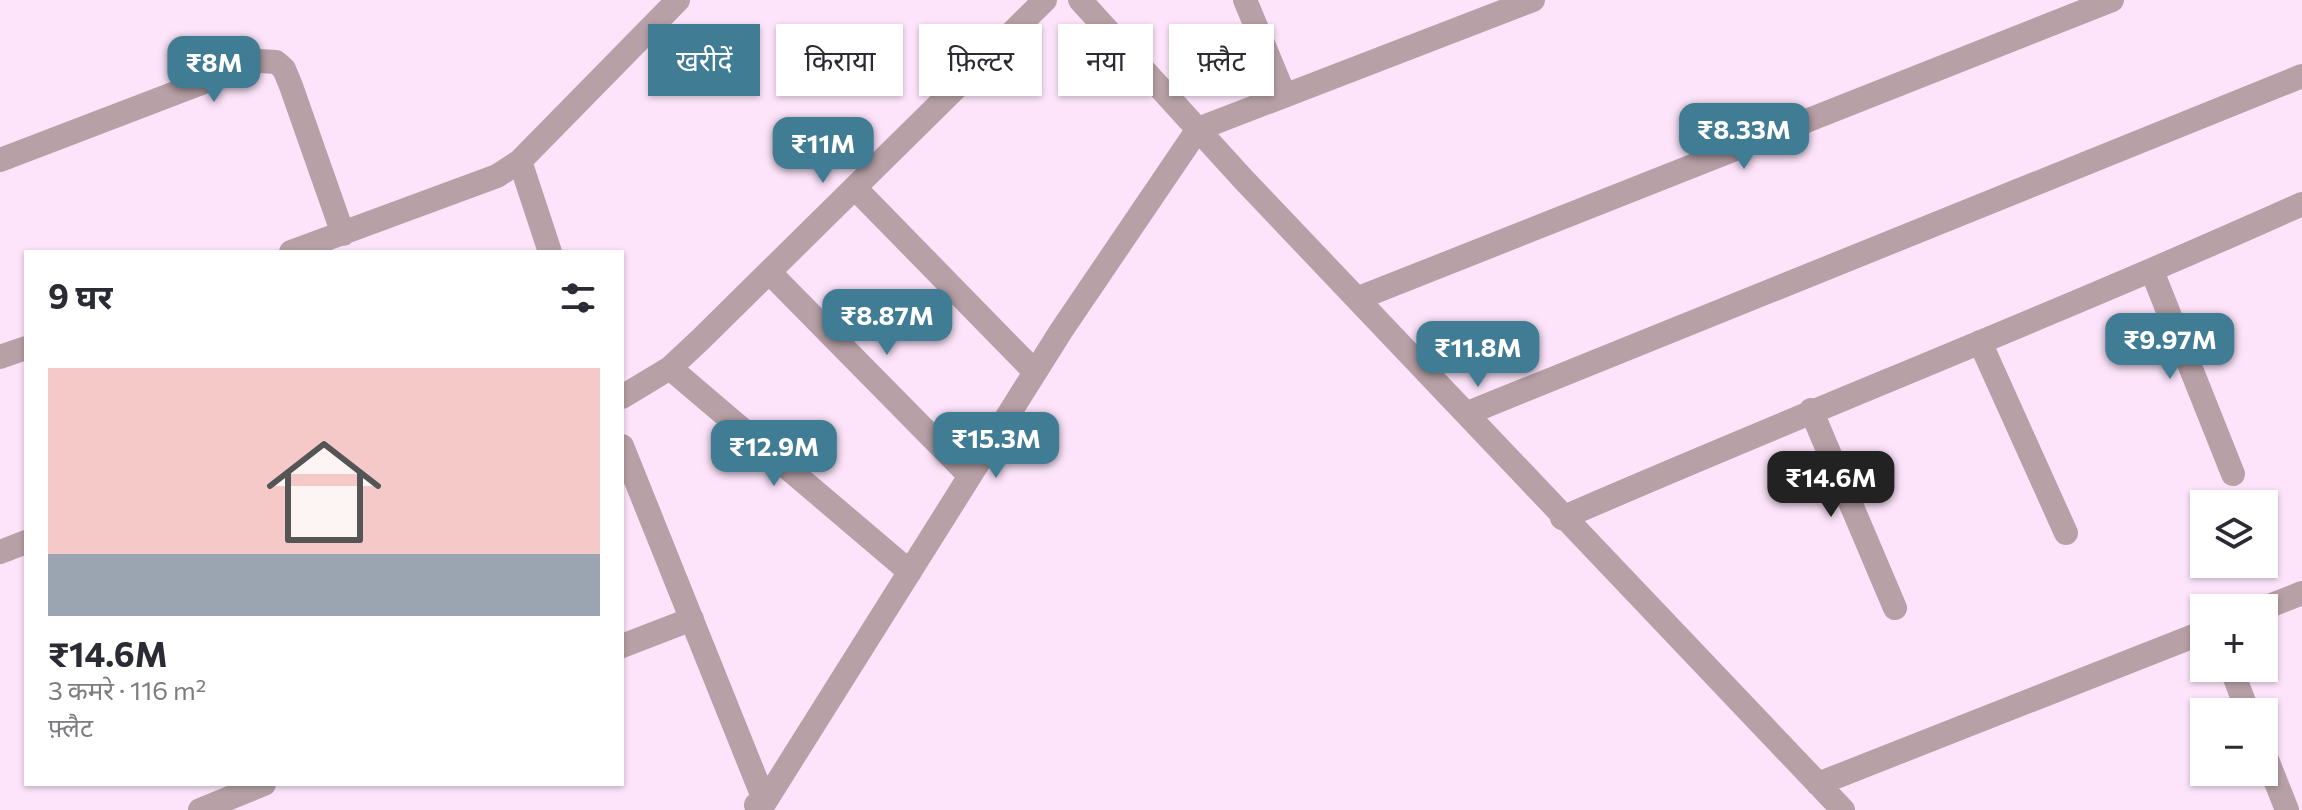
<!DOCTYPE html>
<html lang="hi">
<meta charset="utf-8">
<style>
:root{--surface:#fff;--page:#f2f2f3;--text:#2b2b33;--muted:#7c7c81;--accent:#407c93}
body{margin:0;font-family:Commissioner,"Noto Sans Devanagari",sans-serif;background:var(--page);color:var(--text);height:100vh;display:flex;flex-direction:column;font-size:30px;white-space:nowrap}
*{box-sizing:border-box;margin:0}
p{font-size:26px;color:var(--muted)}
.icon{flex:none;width:44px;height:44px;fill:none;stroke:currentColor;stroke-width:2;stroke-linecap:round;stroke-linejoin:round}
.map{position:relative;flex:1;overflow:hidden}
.details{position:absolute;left:24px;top:250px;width:600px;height:536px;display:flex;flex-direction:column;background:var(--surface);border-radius:0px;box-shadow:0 2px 6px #0004}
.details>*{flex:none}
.guide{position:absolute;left:648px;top:24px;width:760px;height:72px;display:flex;gap:16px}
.controls{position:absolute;left:2190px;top:490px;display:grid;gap:16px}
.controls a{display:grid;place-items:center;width:88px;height:88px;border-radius:0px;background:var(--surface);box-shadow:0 2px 6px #0004;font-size:40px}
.price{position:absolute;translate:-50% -68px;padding:0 18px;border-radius:16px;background:var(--accent);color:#fff;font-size:26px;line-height:52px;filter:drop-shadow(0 2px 4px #0008)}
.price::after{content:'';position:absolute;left:50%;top:48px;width:24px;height:18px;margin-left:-12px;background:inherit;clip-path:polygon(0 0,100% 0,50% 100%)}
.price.on{background:#222;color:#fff}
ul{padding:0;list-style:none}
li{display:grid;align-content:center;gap:16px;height:424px;padding:0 24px}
li span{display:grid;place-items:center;height:248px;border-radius:0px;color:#555}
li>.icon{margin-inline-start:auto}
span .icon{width:144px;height:144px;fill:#fffc;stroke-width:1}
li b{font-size:34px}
h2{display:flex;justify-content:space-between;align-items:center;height:96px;padding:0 24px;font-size:34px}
.pill{padding:0 28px;border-radius:0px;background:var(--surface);box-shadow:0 2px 6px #0004;font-size:28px;line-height:72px}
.pill.on{background:var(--accent);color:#fff}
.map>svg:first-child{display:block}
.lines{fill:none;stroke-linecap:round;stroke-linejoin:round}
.minor{stroke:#b7a0a6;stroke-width:24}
</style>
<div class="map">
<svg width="2302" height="810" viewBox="0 0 2302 810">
<rect width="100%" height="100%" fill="#fde4fa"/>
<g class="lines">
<path class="minor" d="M1080,0L1244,180L1843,810
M1245,0L1284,94
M0,160L259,61L276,62L284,69L291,86L343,234
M520,161L550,252
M855,188L1035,372
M291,252L497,176L520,161L678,0
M2152,271L2233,474
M769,272L970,476
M1359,298L2112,0
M1980,342L2066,533
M0,357L26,348
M670,368L910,572
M622,397L670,368L700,340L1045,0
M1811,410L1895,608
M1468,413L2302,76
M622,446L765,802L756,805
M1562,518C1808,411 2057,314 2302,204
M0,552L26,542
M2264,608L2302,593
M622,646L692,619
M2231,668L2248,712
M2264,752L2287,810
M1818,784L2204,632
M200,810L264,784
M760,810L1061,331L1198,129L1533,0"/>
</g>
</svg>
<div class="controls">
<a><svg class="icon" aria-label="layers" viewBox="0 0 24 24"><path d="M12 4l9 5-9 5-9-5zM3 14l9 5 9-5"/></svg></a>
<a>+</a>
<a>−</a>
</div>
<b class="price" style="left:214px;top:104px">₹8M</b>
<b class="price" style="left:1744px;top:171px">₹8.33M</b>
<b class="price" style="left:823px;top:185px">₹11M</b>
<b class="price" style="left:887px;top:357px">₹8.87M</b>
<b class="price" style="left:2170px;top:381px">₹9.97M</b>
<b class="price" style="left:1478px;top:389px">₹11.8M</b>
<b class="price" style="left:996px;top:480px">₹15.3M</b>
<b class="price" style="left:774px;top:488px">₹12.9M</b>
<b class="price on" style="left:1831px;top:519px">₹14.6M</b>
<div class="guide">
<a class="pill on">खरीदें</a>
<a class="pill">किराया</a>
<a class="pill">फ़िल्टर</a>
<a class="pill">नया</a>
<a class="pill">फ़्लैट</a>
</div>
<section class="details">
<h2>9 घर<svg class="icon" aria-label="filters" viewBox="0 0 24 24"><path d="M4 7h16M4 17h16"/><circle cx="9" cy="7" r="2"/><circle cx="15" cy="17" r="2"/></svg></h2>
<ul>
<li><span style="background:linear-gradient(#f6c9c9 75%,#9aa5b1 0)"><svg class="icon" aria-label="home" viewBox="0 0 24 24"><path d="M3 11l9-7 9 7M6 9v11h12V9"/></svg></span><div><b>₹14.6M</b><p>3 कमरे · 116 m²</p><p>फ़्लैट</p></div></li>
</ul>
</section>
</div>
